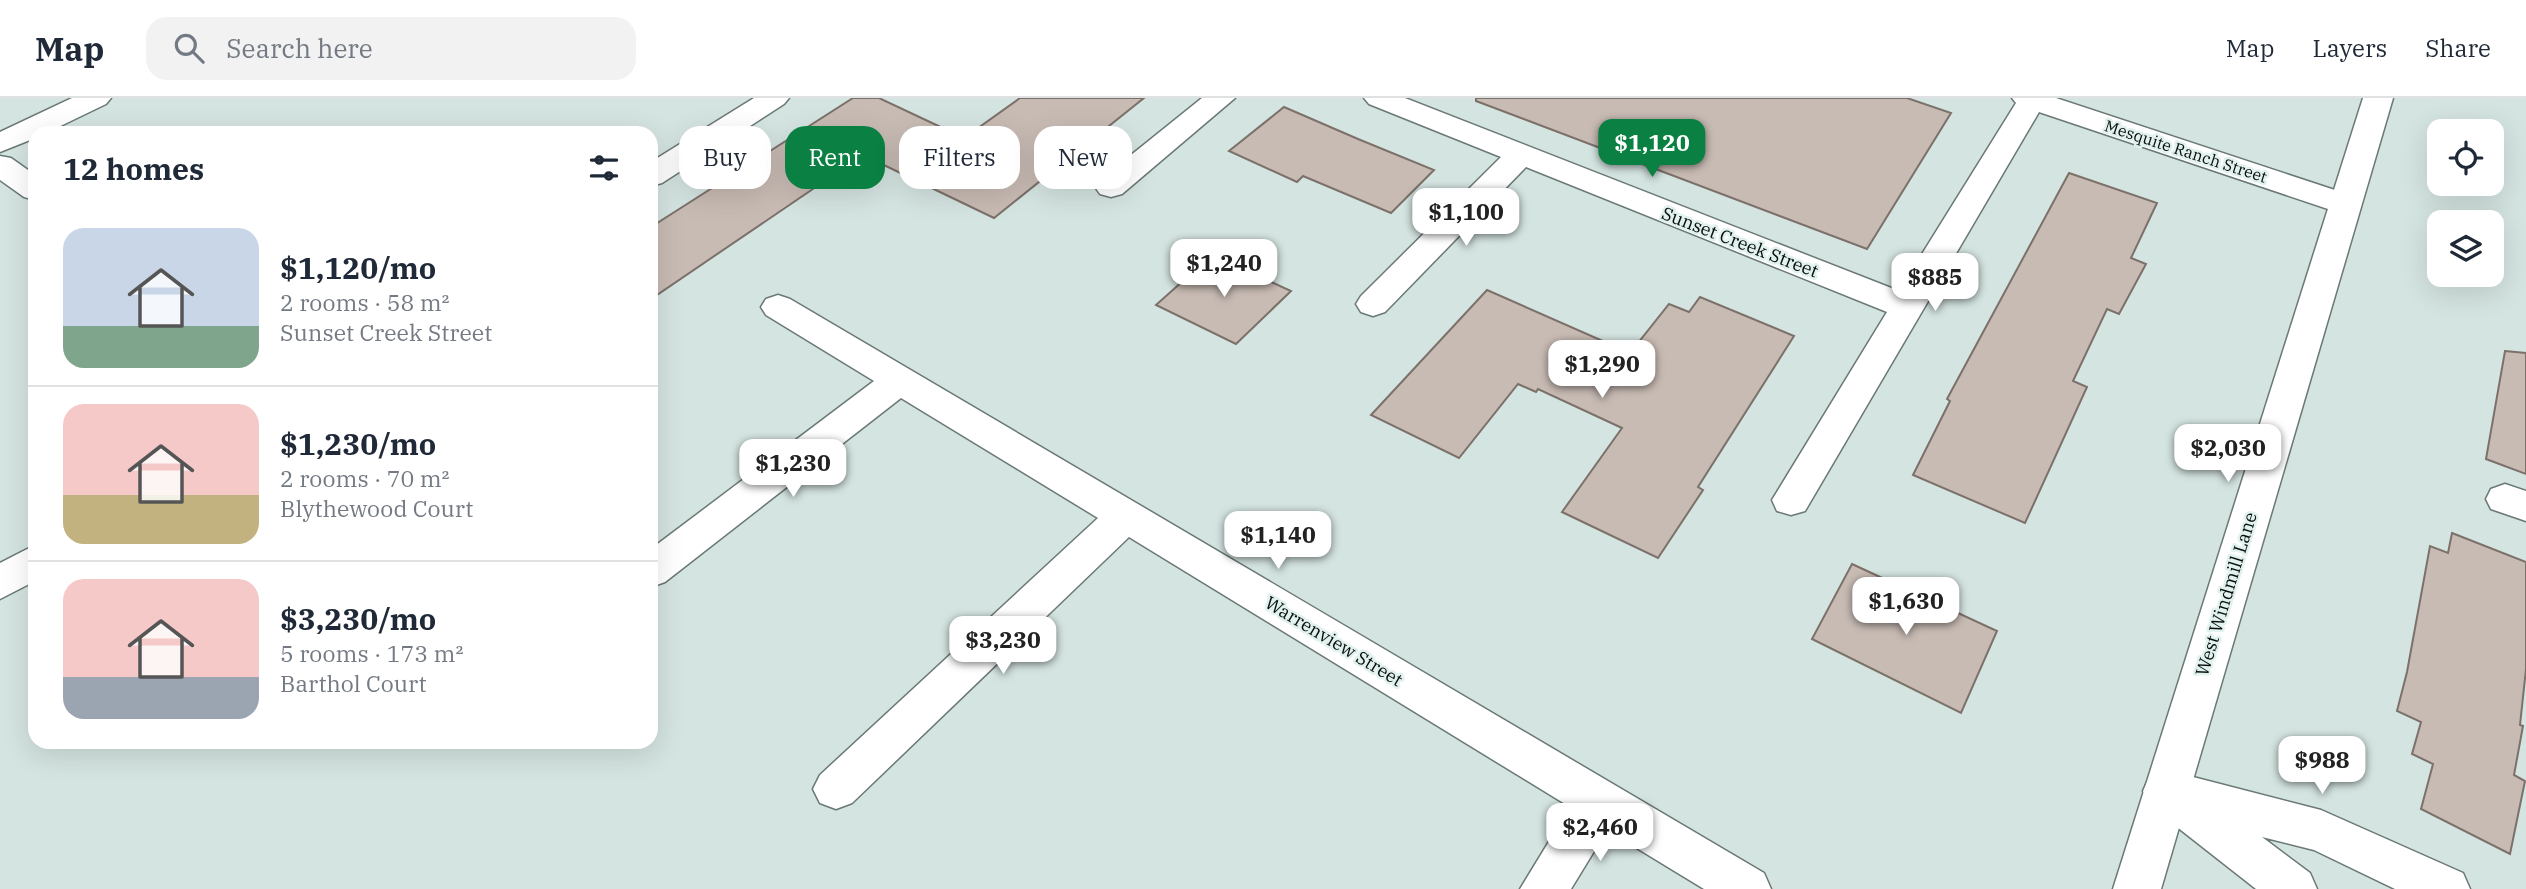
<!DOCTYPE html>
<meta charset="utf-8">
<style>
:root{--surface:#fff;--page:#f2f2f3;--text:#1f2937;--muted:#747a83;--line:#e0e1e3;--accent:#0b8043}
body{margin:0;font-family:"IBM Plex Serif",serif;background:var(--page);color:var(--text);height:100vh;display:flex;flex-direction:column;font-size:26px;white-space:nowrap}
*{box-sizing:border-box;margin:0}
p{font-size:23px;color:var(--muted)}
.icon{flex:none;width:38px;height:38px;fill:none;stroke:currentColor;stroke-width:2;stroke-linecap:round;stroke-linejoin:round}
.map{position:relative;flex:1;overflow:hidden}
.panel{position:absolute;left:28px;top:28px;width:630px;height:623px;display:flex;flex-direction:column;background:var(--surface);border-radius:21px;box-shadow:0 7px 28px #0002}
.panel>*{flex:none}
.top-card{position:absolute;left:679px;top:28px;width:665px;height:63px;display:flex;gap:14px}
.controls{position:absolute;left:2427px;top:21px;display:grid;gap:14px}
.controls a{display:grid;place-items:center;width:77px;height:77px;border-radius:14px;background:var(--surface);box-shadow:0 7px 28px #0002;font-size:35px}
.price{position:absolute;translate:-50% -60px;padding:0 16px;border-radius:14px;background:#fff;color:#222;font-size:23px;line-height:46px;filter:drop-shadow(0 2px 4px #0008)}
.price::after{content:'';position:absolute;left:50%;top:42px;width:21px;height:16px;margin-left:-10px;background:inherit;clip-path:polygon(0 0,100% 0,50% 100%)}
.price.selected{background:var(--accent);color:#fff}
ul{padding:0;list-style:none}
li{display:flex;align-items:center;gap:21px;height:175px;padding:0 35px}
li+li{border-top:2px solid var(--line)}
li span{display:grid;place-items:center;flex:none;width:196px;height:140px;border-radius:21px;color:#555}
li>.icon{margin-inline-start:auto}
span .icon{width:84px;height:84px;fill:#fffc;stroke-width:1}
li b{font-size:30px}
h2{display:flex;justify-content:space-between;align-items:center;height:84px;padding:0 35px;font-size:30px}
.pill{padding:0 24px;border-radius:21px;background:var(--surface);box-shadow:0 7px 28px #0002;font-size:24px;line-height:63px}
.pill.selected{background:var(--accent);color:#fff}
header{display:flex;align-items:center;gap:42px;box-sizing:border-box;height:98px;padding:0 35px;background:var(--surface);border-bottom:2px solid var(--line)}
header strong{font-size:33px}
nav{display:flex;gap:38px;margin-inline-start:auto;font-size:24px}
.search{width:490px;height:63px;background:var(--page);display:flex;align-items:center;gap:18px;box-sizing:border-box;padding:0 24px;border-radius:21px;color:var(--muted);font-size:26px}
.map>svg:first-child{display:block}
.building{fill:#c8bbb4;stroke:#7c716a;stroke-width:2}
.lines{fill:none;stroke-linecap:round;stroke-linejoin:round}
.street-casing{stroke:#6a7876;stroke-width:3}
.secondary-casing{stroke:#6a7876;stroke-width:3}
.street{fill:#fff;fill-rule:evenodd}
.secondary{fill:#fff;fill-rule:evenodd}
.labels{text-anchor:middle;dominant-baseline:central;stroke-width:5;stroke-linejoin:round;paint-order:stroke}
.far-street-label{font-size:16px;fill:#080e0d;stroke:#e1f1ee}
.street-label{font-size:18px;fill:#080e0d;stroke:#e1f1ee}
</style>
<header>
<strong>Map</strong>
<div class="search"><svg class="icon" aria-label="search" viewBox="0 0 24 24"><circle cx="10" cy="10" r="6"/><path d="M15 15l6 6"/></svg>Search here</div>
<nav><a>Map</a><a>Layers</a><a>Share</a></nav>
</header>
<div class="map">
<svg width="2526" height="791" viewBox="0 0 2526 791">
<rect width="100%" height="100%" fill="#d4e4e1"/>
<path class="building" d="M853,0H879L964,40L1020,0H1144L994,120L863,57L651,201V129Z
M1476,0H1907L1951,15L1867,151L1476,3Z
M1284,9L1358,41L1434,72L1391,115L1303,78L1297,84L1229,53Z
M2069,75L2157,105L2131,160L2146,166L2119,216L2107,211L2073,283L2087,289L2025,425L1913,377L1950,303L1947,301Z
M1212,157L1291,193L1236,246L1156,207Z
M1487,192L1630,255L1669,206L1689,214L1700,199L1794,238L1698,389L1703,392L1658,460L1562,414L1622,330L1538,291L1536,294L1518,286L1459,360L1371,317Z
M2505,253L2526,255V376L2486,361Z
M2452,435L2526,464V571L2520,627L2523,628L2514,677L2525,683L2510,756L2421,711L2433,666L2412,656L2421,624L2397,613L2407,574L2430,448L2448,455Z
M1852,466L1997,533L1961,615L1812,541Z"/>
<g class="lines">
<g class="street-casing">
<path id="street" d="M72,0H111L106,6L46,35H35V40L0,54V34Z
M754,0H789L784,6L662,85L651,88V64Z
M1202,0H1235L1122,96L1111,99L1100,96L1095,89L1100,82Z
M1364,0H1405L1899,193L2016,5L2012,0H2056L2356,99L2361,106L2356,113L2345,116L2334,113L2039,14L1805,413L1791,417L1777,413L1772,402L1887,214L1526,69L1385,214L1373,218L1361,214L1356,206L1361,198L1501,59L1369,6Z
M0,58L11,60L35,77V102L24,99L0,82Z
M778,197L790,201L1764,775L1771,791H1704L1607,732L1571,791H1520L1570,709L1129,439L852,705L836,711L820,705L813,691L820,677L1098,420L901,300L665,484L651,489V451L874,283L766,217L761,209L766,201Z
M2505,386L2526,393V423L2491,411L2486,401L2491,391Z
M35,447V483L0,501V465Z
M2166,672L2321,712L2463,775L2470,791H2395L2314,752L2262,739L2310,775L2317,791H2256L2163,718L2160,711L2150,708L2143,693L2150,678Z"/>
</g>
<g class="secondary-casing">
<path id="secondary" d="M2363,0H2393L2161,791H2113Z"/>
</g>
<use href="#street" class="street"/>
<use href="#secondary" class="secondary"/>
</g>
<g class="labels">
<g class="far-street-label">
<text transform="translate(2186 53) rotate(18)">Mesquite Ranch Street</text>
</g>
<g class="street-label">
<text transform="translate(1740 144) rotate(21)">Sunset Creek Street</text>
<text transform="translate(2226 496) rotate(-73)">West Windmill Lane</text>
<text transform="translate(1334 543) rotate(31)">Warrenview Street</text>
</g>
</g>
</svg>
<div class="controls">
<a><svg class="icon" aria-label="locate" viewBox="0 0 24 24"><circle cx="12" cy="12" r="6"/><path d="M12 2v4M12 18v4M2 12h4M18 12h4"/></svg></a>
<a><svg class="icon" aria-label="layers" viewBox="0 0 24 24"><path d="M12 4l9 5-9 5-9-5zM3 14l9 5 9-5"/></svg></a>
</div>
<b class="price selected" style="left:1652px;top:81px">$1,120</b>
<b class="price" style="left:1466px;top:150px">$1,100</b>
<b class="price" style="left:1224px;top:201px">$1,240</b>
<b class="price" style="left:1935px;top:215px">$885</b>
<b class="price" style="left:1602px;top:302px">$1,290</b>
<b class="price" style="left:2228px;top:386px">$2,030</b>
<b class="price" style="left:793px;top:401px">$1,230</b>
<b class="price" style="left:1278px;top:473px">$1,140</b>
<b class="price" style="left:1906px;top:539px">$1,630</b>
<b class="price" style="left:1003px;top:578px">$3,230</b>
<b class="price" style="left:2322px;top:698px">$988</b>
<b class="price" style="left:1600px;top:765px">$2,460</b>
<div class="top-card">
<a class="pill">Buy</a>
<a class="pill selected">Rent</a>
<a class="pill">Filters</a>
<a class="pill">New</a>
</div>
<section class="panel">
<h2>12 homes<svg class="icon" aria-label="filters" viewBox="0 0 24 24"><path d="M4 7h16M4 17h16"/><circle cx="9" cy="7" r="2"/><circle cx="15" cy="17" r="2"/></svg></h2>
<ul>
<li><span style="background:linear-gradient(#c9d6e8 70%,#7fa58c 0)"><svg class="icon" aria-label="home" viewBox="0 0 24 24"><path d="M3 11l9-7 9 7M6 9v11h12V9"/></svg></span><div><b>$1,120/mo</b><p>2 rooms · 58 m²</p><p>Sunset Creek Street</p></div></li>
<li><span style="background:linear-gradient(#f6c9c9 65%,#c2b280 0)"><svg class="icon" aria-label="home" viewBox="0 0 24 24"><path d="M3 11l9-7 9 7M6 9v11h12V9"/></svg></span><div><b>$1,230/mo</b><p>2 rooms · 70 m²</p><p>Blythewood Court</p></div></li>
<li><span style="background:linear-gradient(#f6c9c9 70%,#9aa5b1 0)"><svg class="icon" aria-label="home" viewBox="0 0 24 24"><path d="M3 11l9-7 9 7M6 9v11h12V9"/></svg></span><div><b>$3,230/mo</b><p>5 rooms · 173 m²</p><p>Barthol Court</p></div></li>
</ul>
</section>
</div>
